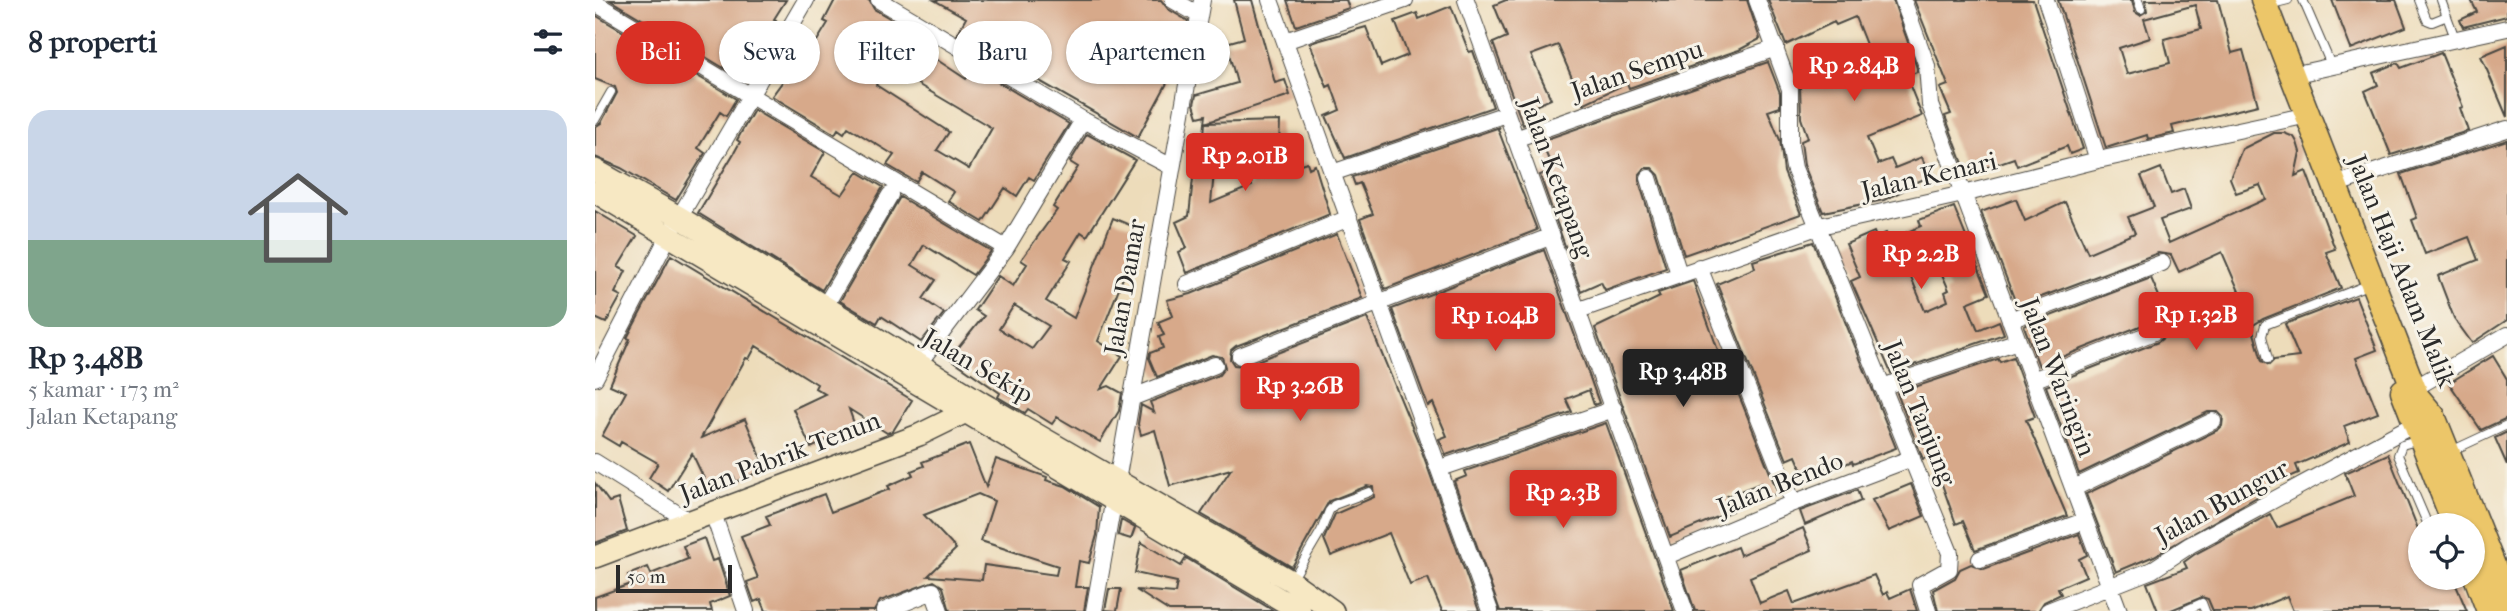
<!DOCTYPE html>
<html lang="id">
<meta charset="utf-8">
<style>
:root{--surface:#fff;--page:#f2f2f3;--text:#1f2937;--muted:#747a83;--accent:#d93025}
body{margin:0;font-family:"IM FELL French Canon",serif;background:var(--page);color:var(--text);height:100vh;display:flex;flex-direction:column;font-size:26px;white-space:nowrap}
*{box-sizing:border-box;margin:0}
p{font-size:23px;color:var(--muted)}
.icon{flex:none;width:38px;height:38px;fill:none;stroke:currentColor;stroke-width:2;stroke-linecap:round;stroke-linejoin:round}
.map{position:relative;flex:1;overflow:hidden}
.side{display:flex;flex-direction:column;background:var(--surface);width:595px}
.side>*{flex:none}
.banner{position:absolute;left:21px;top:21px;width:665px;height:63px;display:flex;gap:14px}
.controls{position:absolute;left:1813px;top:513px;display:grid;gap:14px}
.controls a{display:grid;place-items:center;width:77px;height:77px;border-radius:50%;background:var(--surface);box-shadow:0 2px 5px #0004;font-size:35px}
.scale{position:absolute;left:21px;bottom:18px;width:116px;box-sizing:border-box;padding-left:7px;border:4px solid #2b2b2b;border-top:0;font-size:19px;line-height:24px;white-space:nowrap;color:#2b2b2b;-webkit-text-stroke:5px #f7f3e8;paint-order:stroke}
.price{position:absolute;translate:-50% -60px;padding:0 16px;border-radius:7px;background:var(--accent);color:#fff;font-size:23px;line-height:46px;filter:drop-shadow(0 2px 4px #0008)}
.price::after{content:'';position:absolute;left:50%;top:42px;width:21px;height:16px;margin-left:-10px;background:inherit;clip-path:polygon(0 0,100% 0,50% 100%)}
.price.current{background:#222;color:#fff}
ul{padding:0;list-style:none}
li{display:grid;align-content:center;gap:14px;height:371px;padding:0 28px}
li span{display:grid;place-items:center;height:217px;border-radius:21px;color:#555}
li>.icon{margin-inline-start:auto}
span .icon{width:126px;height:126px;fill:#fffc;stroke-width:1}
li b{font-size:30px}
h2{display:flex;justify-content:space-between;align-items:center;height:84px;padding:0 28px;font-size:30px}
.tag{padding:0 24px;border-radius:32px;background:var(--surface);box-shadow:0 2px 5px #0004;font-size:24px;line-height:63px}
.tag.current{background:var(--accent);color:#fff}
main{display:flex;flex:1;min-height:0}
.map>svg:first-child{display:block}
.building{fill:#d7a98a;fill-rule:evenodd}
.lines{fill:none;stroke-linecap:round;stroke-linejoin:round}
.lane-casing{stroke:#484640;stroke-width:10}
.street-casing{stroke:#484640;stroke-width:18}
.secondary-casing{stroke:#484640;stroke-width:24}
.primary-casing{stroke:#484640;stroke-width:27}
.lane{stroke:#fff;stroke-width:8}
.street{stroke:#fff;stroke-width:16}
.secondary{stroke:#f7e8c3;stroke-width:21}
.primary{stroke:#ecc669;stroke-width:24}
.labels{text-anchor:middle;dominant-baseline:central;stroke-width:6;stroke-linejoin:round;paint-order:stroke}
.street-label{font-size:26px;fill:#2b2b2b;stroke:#f7f3e8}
</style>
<main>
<section class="side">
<h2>8 properti<svg class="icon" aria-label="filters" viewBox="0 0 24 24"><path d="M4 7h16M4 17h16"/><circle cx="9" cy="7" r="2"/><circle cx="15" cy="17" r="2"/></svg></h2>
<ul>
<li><span style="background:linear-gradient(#c9d6e8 60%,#7fa58c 0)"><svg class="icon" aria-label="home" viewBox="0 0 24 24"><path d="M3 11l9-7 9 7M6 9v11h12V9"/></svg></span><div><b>Rp 3.48B</b><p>5 kamar · 173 m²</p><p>Jalan Ketapang</p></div></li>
</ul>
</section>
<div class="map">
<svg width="1912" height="611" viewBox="0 0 1912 611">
<rect width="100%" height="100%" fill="#f7f3e8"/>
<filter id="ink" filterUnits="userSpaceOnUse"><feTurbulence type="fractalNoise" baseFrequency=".0143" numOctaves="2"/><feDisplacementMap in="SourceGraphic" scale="14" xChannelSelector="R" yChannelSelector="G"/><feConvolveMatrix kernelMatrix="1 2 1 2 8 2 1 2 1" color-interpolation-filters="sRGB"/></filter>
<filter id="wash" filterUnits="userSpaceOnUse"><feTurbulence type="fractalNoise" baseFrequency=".00686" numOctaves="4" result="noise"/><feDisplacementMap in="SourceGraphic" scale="28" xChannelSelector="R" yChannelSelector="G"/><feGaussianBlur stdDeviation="1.57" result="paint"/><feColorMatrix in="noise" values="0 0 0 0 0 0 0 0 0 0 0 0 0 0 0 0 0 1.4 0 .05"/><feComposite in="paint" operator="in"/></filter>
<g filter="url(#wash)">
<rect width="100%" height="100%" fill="#eddcba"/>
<g id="blocks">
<path class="building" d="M15,0H191L179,19L181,20L144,77Z
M240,0H274L279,9L320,33L315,42L371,79L379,68L474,124L439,180L434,177L422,196L410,188L388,222L353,201L359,192L327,172L321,182L292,165L299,155L253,127L249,133L243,129L240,134L177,96L216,43L219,46L233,23L229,21ZM292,66L397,128L374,169L342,150L354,132L281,85Z
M339,0H566L573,9L593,21L588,34L572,25L561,46L585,59L543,137L362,34L371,18Z
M639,0H657L680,83L690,80L695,95L610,123L611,115L603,117L599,104L601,95L642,83L631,43L649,38Z
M692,0H751L754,8L701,26Z
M911,0H1152L1165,39L1144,50L1034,88L1032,83L988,104L963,45L936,55L956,99L940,106L942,119L928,125L898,43L912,37L899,5Z
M1173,0H1298L1322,68V72L1311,76L1327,116L1272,138L1283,164L1296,159L1300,168L1327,157L1334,177L1308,188L1309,190L1289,200L1228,212L1209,165L1206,141L1213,138L1206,118L1205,85L1276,57L1260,17L1241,25L1239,22L1191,45Z
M1319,0H1438L1488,149L1475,154L1472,146L1422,166L1419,158L1372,174L1350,116L1356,114L1345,88L1353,85Z
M1463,0H1537L1540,12L1545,15L1552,11L1550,0H1623L1637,53L1648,50L1663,105L1577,126L1579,133L1553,139L1552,135L1511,148ZM1600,5L1606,29L1569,39L1575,63L1532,74L1524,48L1555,38L1549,19Z
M1737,0H1801L1811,27L1756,49Z
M1876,0H1912V16L1868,27L1865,20L1882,12Z
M856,6L874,52L878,51L898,107L750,158L731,116L745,110L736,85L732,87L715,43L771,27L786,66L813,55L800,21L822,13L824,19Z
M0,15L141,99L131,116L125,112L103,148L110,153L81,200L26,168L0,157V127L6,123L22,93L20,87L0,79Z
M1912,45V117L1886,56Z
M1846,53L1868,107L1865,108L1873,131L1796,155L1770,91L1783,85L1778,73L1803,63L1806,68Z
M1173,62L1185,93V107L1173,111L1185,140L1189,172L1206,214L1089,255L1064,175L1057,168H1050L1044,175V181L1071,268L1010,290L1006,282L986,291L945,175L958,170L946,141Z
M159,110L230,152L216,177L247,195L263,172L288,187L227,290L103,213L139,153L145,142L142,140Z
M685,121L683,171L712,162L714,168L720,165L735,214L592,273L584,252L592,248L581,222L594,216L599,169L606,170L610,123ZM620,163L651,164L657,186L616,203Z
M905,127L903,129L942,230L790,289L765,219L778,214L765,183L760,185L757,177Z
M1679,133H1689L1699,137L1702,142L1705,152L1700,176L1711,171L1740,249L1731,252L1746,288L1668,319L1657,326L1667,361L1674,365L1679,360L1704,357L1690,324L1761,297L1782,350L1761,358L1783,413L1749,426L1755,442L1701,465L1704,473L1664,490L1667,494L1559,556L1521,572L1491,494L1623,430L1627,426L1628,417L1623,412H1613L1484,474L1451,386L1563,342L1568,338L1569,329L1565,323L1555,322L1444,366L1429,326L1556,278L1566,301L1571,299L1584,329L1653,312L1627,252L1584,272L1576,255L1563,253L1422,306L1386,212L1421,199L1430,221L1470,202L1493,253L1540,233L1533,217L1559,207L1546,176L1566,168L1576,194L1589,189L1596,209L1565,220L1574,243L1671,199L1665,185L1641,193L1635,178L1647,149Z
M492,134L540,160L492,236L486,232L470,258L476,261L451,301L479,318L518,218L547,230L503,341L527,356L506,389L514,386L527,393L524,411L505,442L462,417L457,424L433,409L430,413L403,397L405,393L355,358L389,316L380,310L403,276L418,286L432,264L426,260L462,210L458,207L483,167L475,162ZM419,305L454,326L437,349L404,329Z
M1912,140V320L1877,343L1859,318L1843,276L1883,260L1874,237L1830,254L1817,220L1822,218L1806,174Z
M305,197L396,251L378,275L329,245L317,265L341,280L328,299L349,313L326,342L286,316L282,323L245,301Z
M1359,207L1394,294L1372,303L1383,330L1404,321L1409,334L1296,373L1256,281L1265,277L1251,244L1279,232L1281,237L1291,233L1295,240L1326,226L1324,220ZM1342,263L1354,290L1350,292L1353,301L1330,311L1315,275Z
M0,211L42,236L23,267L31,271L20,293L26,296L11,323L0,318Z
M742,234L767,298L641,346L636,350L635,359L639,365L649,366L772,318L825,446L884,611H847L833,578L815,585L794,533L736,556L729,539L740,514L779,497L778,487L772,486L734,501L697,567L606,514L636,469L575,486L560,430L546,435L543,424L546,405L559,412L555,402L624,375L630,367L627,357L617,355L562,377L554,358L555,353L568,348L564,337L569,335L563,322L578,316L572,300L596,294ZM751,367L761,392L737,400L728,376Z
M1218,242L1301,448L1258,464L1257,461L1239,469L1238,465L1210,477L1201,456L1192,460L1122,284L1160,268L1158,261Z
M949,250L1004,403L999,405L994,390L971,399L977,412L851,455L844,439L852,436L838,403L833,406L797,309Z
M76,255L317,400L298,431L292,433L254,409L262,432L246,438L245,434L216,448L198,409L230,394L220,388L222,384L161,346L154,359L151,358L106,438L150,419L171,469L141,482L139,477L114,489L97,453L73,491L54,478L63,463L26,442L24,446L7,436L31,392L15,385L35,339L32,338Z
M1098,281L1128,364L1131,363L1183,493L1172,498L1166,483L1132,496L1137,511L1075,537L1000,328L1065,297L1063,293Z
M1898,356L1912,379V418L1886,430L1854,383Z
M1418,357L1440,417L1431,420L1472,516L1380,550L1368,521L1361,524L1337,456L1328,459L1302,393L1403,359L1405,362Z
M1011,423L1079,611H905L859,481L872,476L870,471Z
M1912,432V465L1900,438Z
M374,444L391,487L401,459L452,477L451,480L470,486L504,507L502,535L494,563L484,561L480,587H493L489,611H355L348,587L339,581L285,601L279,611H171L166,599L159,602L152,582L163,578L146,536L175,525L171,516L229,494L236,512L295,489L293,486L318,475L316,471L329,466L327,462ZM383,494L399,501L386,541L463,566L461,575L389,565L387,580L333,576L361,549L329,515Z
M1793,454L1825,534V578H1858L1872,611H1698L1692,596L1656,611H1618L1613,599L1607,597L1574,611H1563L1552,583L1592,568L1589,562L1600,554L1675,514L1682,528L1759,496L1750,473Z
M0,483L14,502L23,499L32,531L0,543Z
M1316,484L1329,516L1294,531L1277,500Z
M1262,490L1266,501L1210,525L1205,511Z
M526,520L540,528L536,539L523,535Z
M1208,528L1217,550L1155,577L1165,603L1194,591L1199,604L1279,575L1288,595L1292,592L1295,598L1315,589L1322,611H1100L1086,570L1142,547L1145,555Z
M1484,534L1492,555L1484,559L1491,576L1463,588L1466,594L1449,602L1443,611H1343L1338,590L1360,578L1365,569L1376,564L1389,569Z
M109,538L117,561L123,559L135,596L115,604L117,611H0V597L36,584L33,575L53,567L56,574L93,559L88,546Z
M546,542L586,566L591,558L679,611H574L541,590L580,593L582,582L540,573Z
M514,589H526L522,611L510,610Z"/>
</g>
</g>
<g filter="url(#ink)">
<use href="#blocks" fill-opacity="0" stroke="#484640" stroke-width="2"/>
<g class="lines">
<g class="lane-casing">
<path id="lane" d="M1543,0L1546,9
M1708,0L1737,67
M1824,0L1832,20L1837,22L1852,16
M1846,0L1861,41
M1673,5L1693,0
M0,120L16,92
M1673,359L1667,336L1670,325L1775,284
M1825,440L1807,445L1803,455L1833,525
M1854,452L1912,425
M697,580L726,531L734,511L739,505L774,492
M1589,611L1607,603L1610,611"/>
</g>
<g class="street-casing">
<path id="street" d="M284,0L488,120L575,166
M578,0L604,15
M675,0L895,611
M871,0L1090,611
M1162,0L1195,89V145L1199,168L1355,553L1354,569L1325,585L1333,611
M1308,0L1332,66L1335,105L1524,611
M1451,0L1503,160
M0,3L411,248
M690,41L810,0
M1697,75L1912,28
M920,139L1181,48
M737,173L911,114
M1054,178L1084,274
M1739,185L1912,129
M1104,267L1198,503
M592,284L754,218
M230,306L295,195
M984,310L1225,226L1368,194L1503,160L1704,117
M1415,320L1567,263
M645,356L957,236
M323,364L411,248L488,120
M0,378L74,235L211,0
M1438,380L1559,332
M1287,387L1423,341
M1818,389L1912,335
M536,398L620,365
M0,462L94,521
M846,468L1019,409
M1479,488L1618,421
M118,513L151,611
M1072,556L1198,503L1317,458
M1385,559L1489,521
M289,611L338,591L345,611
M499,611L607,0
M1453,611L1557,570L1595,545L1827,420"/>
</g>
<g class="secondary-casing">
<path id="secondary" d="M0,170L84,217L387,403L696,581L738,611
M0,192L705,611
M0,557L324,435L379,408"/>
</g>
<g class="primary-casing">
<path id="primary" d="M1668,0L1822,397L1838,416L1912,600
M1808,391L1860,525
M1878,569L1894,611"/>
</g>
<use href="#lane" class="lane"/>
<use href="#street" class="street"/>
<use href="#secondary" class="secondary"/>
<use href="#primary" class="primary"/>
</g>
</g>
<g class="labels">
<g class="street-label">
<text transform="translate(1042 70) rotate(-19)">Jalan Sempu</text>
<text transform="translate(1334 176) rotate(-13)">Jalan Kenari</text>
<text transform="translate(962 178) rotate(70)">Jalan Ketapang</text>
<text transform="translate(1807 271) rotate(68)">Jalan Haji Adam Malik</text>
<text transform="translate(530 287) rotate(-80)">Jalan Damar</text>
<text transform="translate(383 366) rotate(30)">Jalan Sekip</text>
<text transform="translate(1463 377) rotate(69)">Jalan Waringin</text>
<text transform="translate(1325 413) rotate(68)">Jalan Tanjung</text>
<text transform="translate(185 457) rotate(-21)">Jalan Pabrik Tenun</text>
<text transform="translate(1185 484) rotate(-22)">Jalan Bendo</text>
<text transform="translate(1627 502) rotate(-29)">Jalan Bungur</text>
</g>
</g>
</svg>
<div class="controls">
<a><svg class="icon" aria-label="locate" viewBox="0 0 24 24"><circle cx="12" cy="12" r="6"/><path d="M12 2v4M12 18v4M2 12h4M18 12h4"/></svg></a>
</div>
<div class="scale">50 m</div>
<b class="price" style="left:1259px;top:103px">Rp 2.84B</b>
<b class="price" style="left:650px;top:193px">Rp 2.01B</b>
<b class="price" style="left:1326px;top:291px">Rp 2.2B</b>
<b class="price" style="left:1601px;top:352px">Rp 1.32B</b>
<b class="price" style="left:900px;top:353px">Rp 1.04B</b>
<b class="price current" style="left:1088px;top:409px">Rp 3.48B</b>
<b class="price" style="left:705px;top:423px">Rp 3.26B</b>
<b class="price" style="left:968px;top:530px">Rp 2.3B</b>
<div class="banner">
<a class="tag current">Beli</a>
<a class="tag">Sewa</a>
<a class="tag">Filter</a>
<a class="tag">Baru</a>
<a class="tag">Apartemen</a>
</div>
</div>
</main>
